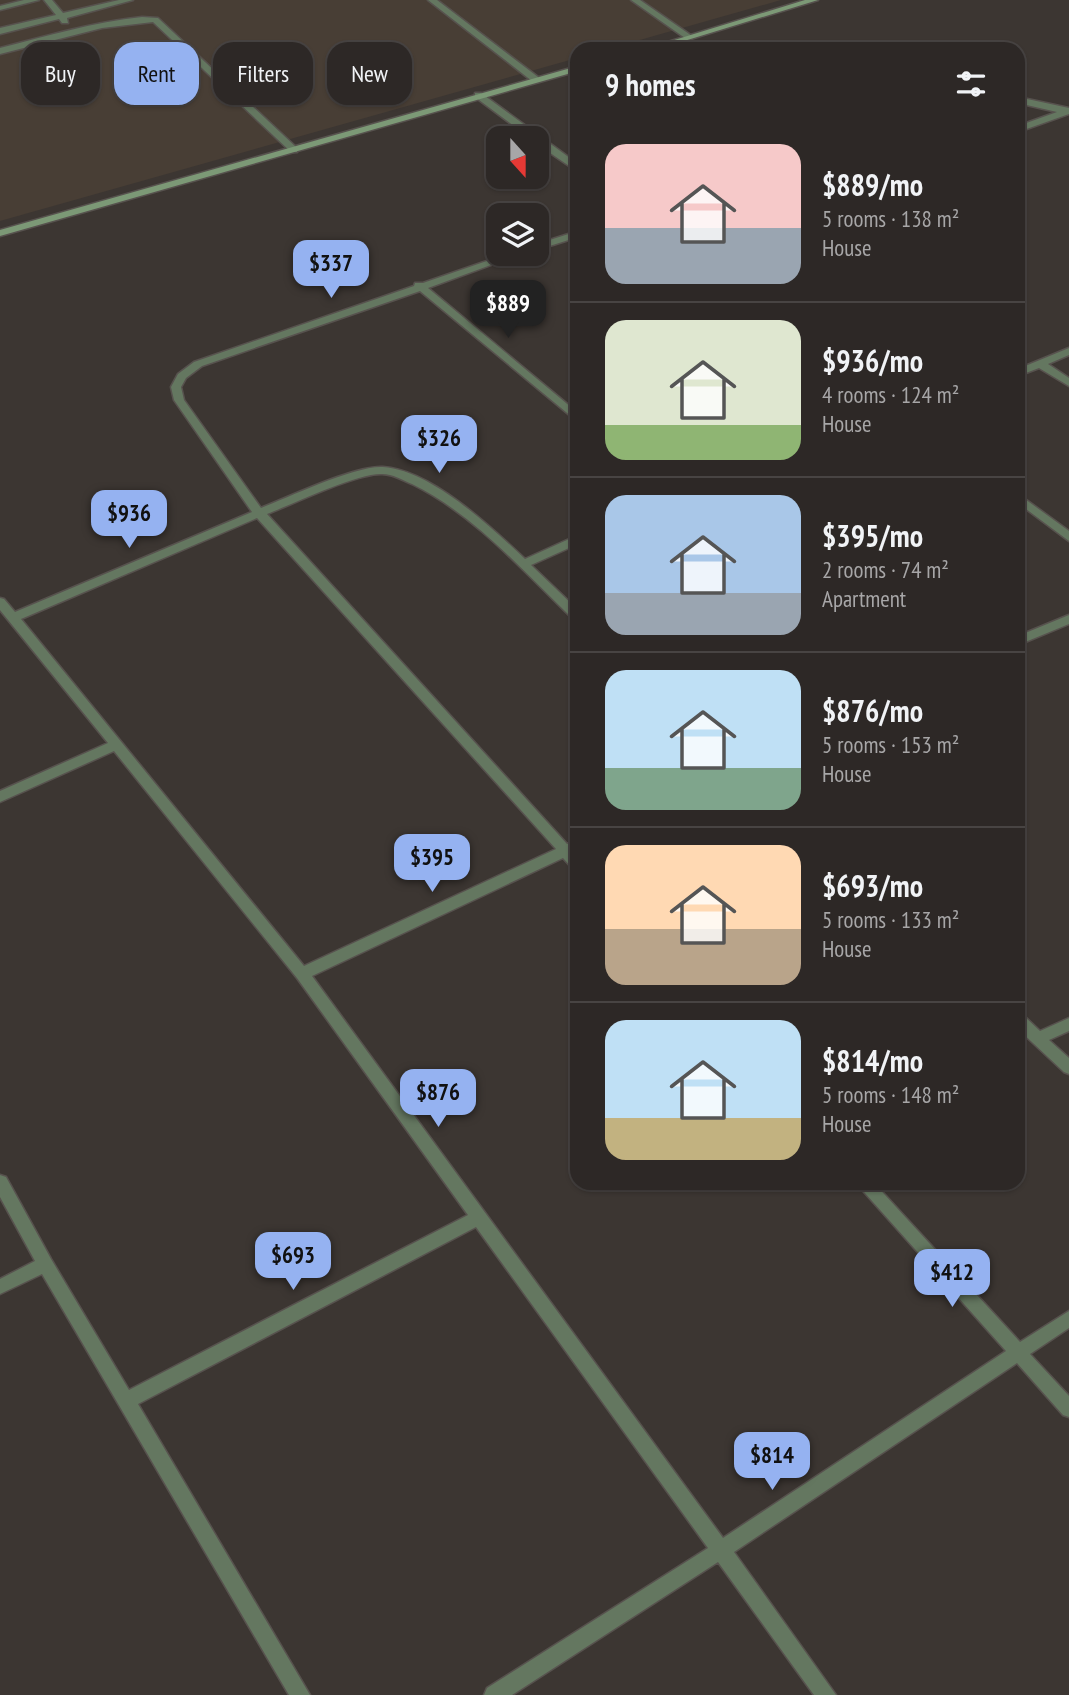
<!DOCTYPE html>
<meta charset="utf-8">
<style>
:root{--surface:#2d2826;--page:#393432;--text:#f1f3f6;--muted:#a7a6a7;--line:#484443;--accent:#95b2f1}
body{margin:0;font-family:"PT Sans Narrow",sans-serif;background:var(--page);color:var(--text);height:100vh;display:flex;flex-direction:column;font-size:26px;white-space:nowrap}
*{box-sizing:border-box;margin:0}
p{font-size:23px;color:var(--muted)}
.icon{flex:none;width:38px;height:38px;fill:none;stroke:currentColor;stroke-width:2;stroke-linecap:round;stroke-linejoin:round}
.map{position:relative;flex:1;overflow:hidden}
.details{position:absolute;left:570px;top:42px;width:455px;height:1148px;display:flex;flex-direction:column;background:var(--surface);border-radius:21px;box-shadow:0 2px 5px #0004,0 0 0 2px var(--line)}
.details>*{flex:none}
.banner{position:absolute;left:21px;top:42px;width:444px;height:63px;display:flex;gap:14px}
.needle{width:46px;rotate:159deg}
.fabs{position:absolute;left:486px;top:126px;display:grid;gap:14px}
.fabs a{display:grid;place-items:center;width:63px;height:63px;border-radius:14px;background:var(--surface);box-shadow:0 2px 5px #0004,0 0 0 2px var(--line);font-size:35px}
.price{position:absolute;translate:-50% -60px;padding:0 16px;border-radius:14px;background:var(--accent);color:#111;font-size:23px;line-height:46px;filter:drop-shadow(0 2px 4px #0008)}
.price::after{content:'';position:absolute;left:50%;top:42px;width:21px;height:16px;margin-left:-10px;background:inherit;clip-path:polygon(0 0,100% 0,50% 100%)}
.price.on{background:#222;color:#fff}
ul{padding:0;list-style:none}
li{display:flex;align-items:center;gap:21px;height:175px;padding:0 35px}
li+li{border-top:2px solid var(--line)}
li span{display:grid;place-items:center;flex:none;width:196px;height:140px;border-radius:21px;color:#555}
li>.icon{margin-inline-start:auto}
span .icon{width:84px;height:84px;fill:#fffc;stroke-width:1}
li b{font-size:30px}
h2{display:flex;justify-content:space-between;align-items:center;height:84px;padding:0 35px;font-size:30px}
.chip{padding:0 24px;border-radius:21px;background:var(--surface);box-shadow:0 2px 5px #0004,0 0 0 2px var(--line);font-size:24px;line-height:63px}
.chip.on{background:var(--accent);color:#111}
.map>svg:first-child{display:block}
.built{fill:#483e35}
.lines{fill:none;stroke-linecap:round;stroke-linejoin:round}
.minor-casing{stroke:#57524e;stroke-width:3}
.secondary-casing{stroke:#57524e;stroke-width:3}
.minor{fill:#647760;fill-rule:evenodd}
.secondary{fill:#7c9976;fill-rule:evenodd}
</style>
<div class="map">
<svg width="1069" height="1695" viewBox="0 0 1069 1695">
<rect width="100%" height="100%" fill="#3c3632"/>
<path class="built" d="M0,0H781L608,49H578L577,58L0,221Z"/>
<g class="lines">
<g class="minor-casing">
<path id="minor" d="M24,0H39L0,10V6Z
M44,0H52L63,13L119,0H133L67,18L68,23H62L59,19L0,34V28L56,15Z
M428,0H437L538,77V81H532Z
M631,0H640L692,36L685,38Z
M142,17L158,18L297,148V152H291L153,22L102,28L0,54V48C47,36 94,22 142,17Z
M475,93H481L578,164V172L537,144V138H530L475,97Z
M1018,97L1069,108V114L1018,132V126L1057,112L1018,103Z
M578,231V237L537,250V244Z
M507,254H521L428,288L578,413V422L420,291L202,366L186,378L181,387L184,400L261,508C289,497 356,465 383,467C431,470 491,527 525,559L578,535V544L531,565L578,610V621L574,620C523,571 475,515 412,484C402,480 393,474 382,474C357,473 293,504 267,514L567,844L578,840V851L575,852L578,855V870L573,869L563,858L312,976L723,1538L1006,1351L856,1183H874L1020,1342L1069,1311V1328L1030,1354L1069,1396V1417L1063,1415L1017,1363L734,1552L836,1695H814L718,1562L512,1695H484L487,1688L708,1548L476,1227L138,1404L310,1695H289L42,1274L0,1294V1279L35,1261L0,1197V1175L6,1177L51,1259L129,1390L468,1215L297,978L114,751L0,802V791L108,743L0,610V598L4,599L15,612L252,512L174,400L171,387L178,374L194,362L414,286L415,283H423ZM257,518L556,849L304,966L21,619Z
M1069,348V355L1048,364L1069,378V386L1039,368L1018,376V369Z
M1018,494L1069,531V541L1018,503Z
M1069,615V624L1018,645V636Z
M1018,1013L1023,1015L1040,1031L1069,1018V1031L1049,1040L1069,1058V1074L1064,1072L1018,1029Z"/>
</g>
<g class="secondary-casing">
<path id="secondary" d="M805,0H818L658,49H645Z
M578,66V71L0,236V230Z"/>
</g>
<use href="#minor" class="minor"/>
<use href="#secondary" class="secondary"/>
</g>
</svg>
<div class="fabs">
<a><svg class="needle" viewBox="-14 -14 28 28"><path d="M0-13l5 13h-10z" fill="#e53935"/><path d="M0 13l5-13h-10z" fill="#a7a6a7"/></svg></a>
<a><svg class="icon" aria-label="layers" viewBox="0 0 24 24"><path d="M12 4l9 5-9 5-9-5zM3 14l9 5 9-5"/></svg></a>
</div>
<b class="price" style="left:331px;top:300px">$337</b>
<b class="price on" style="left:508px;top:340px">$889</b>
<b class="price" style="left:439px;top:475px">$326</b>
<b class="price" style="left:129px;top:550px">$936</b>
<b class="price" style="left:432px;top:894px">$395</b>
<b class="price" style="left:438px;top:1129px">$876</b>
<b class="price" style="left:293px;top:1292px">$693</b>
<b class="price" style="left:952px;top:1309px">$412</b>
<b class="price" style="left:772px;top:1492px">$814</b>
<div class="banner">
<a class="chip">Buy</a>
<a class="chip on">Rent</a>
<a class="chip">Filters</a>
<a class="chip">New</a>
</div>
<section class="details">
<h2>9 homes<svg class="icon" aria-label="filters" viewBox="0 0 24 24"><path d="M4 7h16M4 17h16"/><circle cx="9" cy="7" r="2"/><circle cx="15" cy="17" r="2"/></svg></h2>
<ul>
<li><span style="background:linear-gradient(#f6c9c9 60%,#9aa5b1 0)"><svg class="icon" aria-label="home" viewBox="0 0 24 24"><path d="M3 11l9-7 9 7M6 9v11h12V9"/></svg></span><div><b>$889/mo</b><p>5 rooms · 138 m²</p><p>House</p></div></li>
<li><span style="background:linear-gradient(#dfe7d0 75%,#8fb573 0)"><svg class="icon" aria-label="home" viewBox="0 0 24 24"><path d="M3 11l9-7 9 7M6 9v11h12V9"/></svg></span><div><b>$936/mo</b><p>4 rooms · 124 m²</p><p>House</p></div></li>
<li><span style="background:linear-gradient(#a9c7e8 70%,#9aa5b1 0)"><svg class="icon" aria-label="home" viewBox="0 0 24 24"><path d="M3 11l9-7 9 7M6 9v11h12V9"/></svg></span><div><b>$395/mo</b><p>2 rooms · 74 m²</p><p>Apartment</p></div></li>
<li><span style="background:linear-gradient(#bfe0f5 70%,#7fa58c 0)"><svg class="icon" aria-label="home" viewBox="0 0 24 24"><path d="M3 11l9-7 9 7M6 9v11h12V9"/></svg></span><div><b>$876/mo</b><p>5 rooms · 153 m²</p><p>House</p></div></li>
<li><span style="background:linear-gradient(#ffd9b3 60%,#b9a48a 0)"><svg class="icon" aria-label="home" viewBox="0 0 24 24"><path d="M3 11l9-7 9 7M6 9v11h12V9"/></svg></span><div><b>$693/mo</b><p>5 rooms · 133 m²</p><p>House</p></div></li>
<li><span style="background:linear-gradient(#bfe0f5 70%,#c2b280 0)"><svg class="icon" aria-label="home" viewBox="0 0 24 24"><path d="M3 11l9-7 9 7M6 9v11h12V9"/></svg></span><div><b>$814/mo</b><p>5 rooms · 148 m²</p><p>House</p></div></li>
</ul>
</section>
</div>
